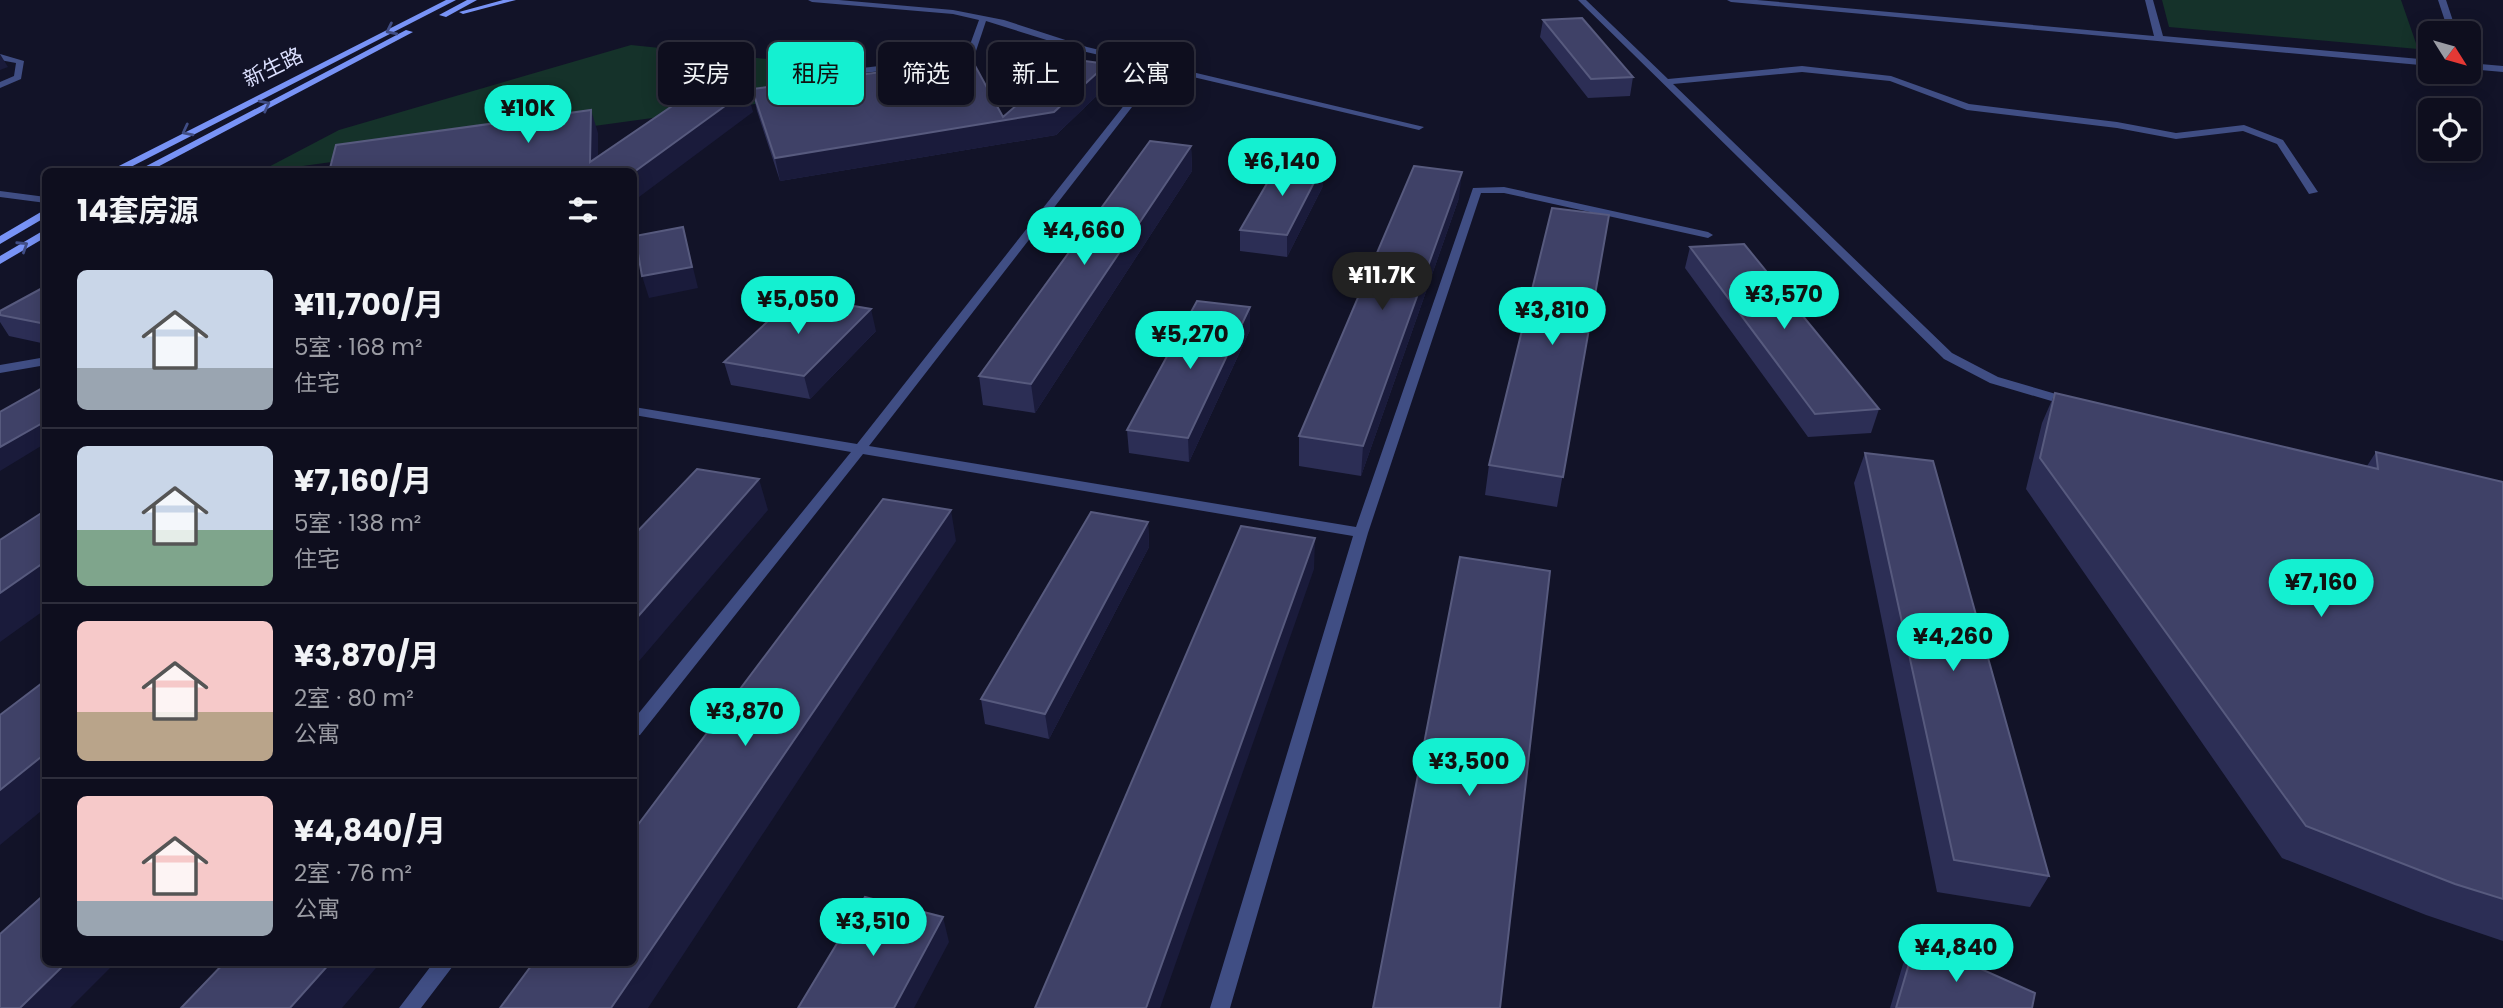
<!DOCTYPE html>
<html lang="zh">
<meta charset="utf-8">
<style>
:root{--surface:#0e0e1e;--page:#1c1c2b;--text:#f1f3f6;--muted:#9b9ca4;--line:#2e2e3c;--accent:#14f0d1}
body{margin:0;font-family:Poppins,"Noto Sans SC",sans-serif;background:var(--page);color:var(--text);height:100vh;display:flex;flex-direction:column;font-size:26px;white-space:nowrap}
*{box-sizing:border-box;margin:0}
p{font-size:23px;color:var(--muted)}
.icon{flex:none;width:38px;height:38px;fill:none;stroke:currentColor;stroke-width:2;stroke-linecap:round;stroke-linejoin:round}
.map{position:relative;flex:1;overflow:hidden}
.drawer{position:absolute;left:42px;top:168px;width:595px;height:798px;display:flex;flex-direction:column;background:var(--surface);border-radius:10px;box-shadow:0 4px 18px #0003,0 0 0 2px var(--line)}
.drawer>*{flex:none}
.banner{position:absolute;left:658px;top:42px;width:665px;height:63px;display:flex;gap:14px}
.needle{width:46px;rotate:127deg}
.controls{position:absolute;left:2418px;top:21px;display:grid;gap:14px}
.controls a{display:grid;place-items:center;width:63px;height:63px;border-radius:10px;background:var(--surface);box-shadow:0 4px 18px #0003,0 0 0 2px var(--line);font-size:35px}
.price{position:absolute;translate:-50% -60px;padding:0 16px;border-radius:24px;background:var(--accent);color:#111;font-size:23px;line-height:46px;filter:drop-shadow(0 2px 4px #0008)}
.price::after{content:'';position:absolute;left:50%;top:42px;width:21px;height:16px;margin-left:-10px;background:inherit;clip-path:polygon(0 0,100% 0,50% 100%)}
.price.on{background:#222;color:#fff}
ul{padding:0;list-style:none}
li{display:flex;align-items:center;gap:21px;height:175px;padding:0 35px}
li+li{border-top:2px solid var(--line)}
li span{display:grid;place-items:center;flex:none;width:196px;height:140px;border-radius:10px;color:#555}
li>.icon{margin-inline-start:auto}
span .icon{width:84px;height:84px;fill:#fffc;stroke-width:1}
li b{font-size:30px}
h2{display:flex;justify-content:space-between;align-items:center;height:84px;padding:0 35px;font-size:30px}
.pill{padding:0 24px;border-radius:10px;background:var(--surface);box-shadow:0 4px 18px #0003,0 0 0 2px var(--line);font-size:24px;line-height:63px}
.pill.on{background:var(--accent);color:#111}
.map>svg:first-child{display:block}
.green{fill:#15322a}
.lines{fill:none;stroke-linecap:round;stroke-linejoin:round}
.street{fill:#404e84;fill-rule:evenodd}
.secondary{fill:#7893f6;fill-rule:evenodd}
.wall{fill:#2c2e55}
.shaded-wall{fill:#1a1b3b}
.building{fill:#3f4167;stroke:#575a7e;stroke-width:2}
.oneway{stroke:#404d85}
.labels{text-anchor:middle;dominant-baseline:central;stroke-width:5;stroke-linejoin:round;paint-order:stroke}
.far-street-label{font-size:21px;fill:#dbdffd;stroke:#121328}
</style>
<div class="map">
<svg width="2503" height="1008" viewBox="0 0 2503 1008">
<rect width="100%" height="100%" fill="#121328"/>
<path class="green" d="M2162,0H2401L2418,49L2169,27Z
M631,45L816,64L828,94L259,172L339,130Z"/>
<g class="lines">
<path class="street" d="M808,0H839L953,10L1004,20L1087,47L1424,127L1419,130L1082,51L986,21L975,54L961,61L848,75L844,72L845,70L956,57L967,53L979,20L953,14L812,2Z
M1578,0H1586L1668,79L1802,66L1891,76L1969,104L2117,122L2176,133L2244,125L2283,140L2318,192L2309,194L2277,144L2243,131L2176,139L2117,128L1967,110L1890,81L1802,72L1673,84L1952,353L1998,377L2073,399L2075,402L2073,405H2065L1990,383L1944,359Z
M1727,0H1757L2154,36L2145,0H2153L2163,36L2431,60V66L1731,2Z
M2438,0H2446L2457,33H2449Z
M0,54L24,61L21,79L0,88V82L14,76L16,63L0,60Z
M2469,63L2503,66V72L2469,69Z
M1136,93L1140,96L1139,98L869,446L1356,527L1473,188L1504,187L1708,232L1713,235L1708,238L1504,193H1481L1368,533L1230,1008H1210L1353,536L863,454L640,735L634,736V719L851,452L634,415V407L857,444L1133,94Z
M0,191L46,197V203L0,197Z
M46,357V365L0,373V365Z
M434,962H456L421,1008H399Z"/>
<path class="secondary" d="M446,0H456L121,172H107Z
M467,0H477L446,17L439,15Z
M503,0H516L463,14L459,12Z
M406,30L413,32L148,172H135Z
M46,209V217L0,244V236Z
M46,229V237L0,264V256Z"/>
</g>
<path class="wall" d="M1543,20L1633,77L1630,96L1588,98L1540,37Z
M1107,64L1108,85L1056,135L780,181L757,111L752,89L1003,117Z
M1191,146L1192,171L1035,413L983,405L979,376Z
M1323,186L1287,257L1240,251V230Z
M1459,198L1361,476L1299,466V436Z
M1609,215L1557,507L1485,495L1489,465Z
M1690,247L1879,409L1871,433L1808,437L1685,268Z
M46,286V344L9,336L0,322V311Z
M1250,330L1189,462L1129,453L1127,430Z
M876,331L810,399L731,385L724,362Z
M2055,393L2367,466L2376,452L2503,482V941L2426,915L2282,858L2026,489L2042,423Z
M1865,453L2049,876L2030,907L1937,892L1854,483Z
M1148,522L1149,547L1049,739L985,724L981,699Z
M1916,940L2032,1008H1890L1903,964Z"/>
<path class="shaded-wall" d="M0,54L8,67L0,70Z
M1107,64L1108,85L1056,135L780,181L775,158L1054,112Z
M747,90L753,112L639,197L634,198V172Z
M591,110L598,133V172L590,162Z
M1191,146L1192,171L1035,413L1031,384Z
M1323,165V186L1287,257V235Z
M1462,172L1459,198L1361,476L1363,446Z
M683,227L698,288L649,298L642,276Z
M1250,307V330L1189,462L1188,438Z
M871,309L876,331L810,399L804,376Z
M46,421V443L0,471V447Z
M759,479L768,510L634,667V621Z
M951,510L956,541L648,1008H611Z
M1148,522L1149,547L1049,739L1045,714Z
M1315,538L1314,569L1160,1008H1146Z
M46,561V609L0,642V593Z
M46,753V807L0,845V790Z
M943,917L949,942L914,1008H894Z
M67,962H116L70,1008H20Z
M331,962H381L342,1008H290Z"/>
<path class="building" d="M1582,18L1633,77L1591,79L1543,20Z
M1070,59L1107,64L1054,112L775,158L752,89L972,60L1003,117Z
M747,90L634,172H329L336,145L591,110L590,162L684,98Z
M1150,141L1191,146L1031,384L979,376Z
M1280,161L1323,165L1287,235L1240,230Z
M1414,166L1462,172L1363,446L1299,436Z
M1552,208L1609,215L1563,477L1489,465Z
M683,227L692,267L642,276L635,236Z
M1744,244L1879,409L1815,414L1690,247Z
M46,286V324L0,315V311Z
M795,296L871,309L804,376L724,362Z
M1197,301L1250,307L1188,438L1127,430Z
M46,386V421L0,447V412Z
M2055,393L2378,469L2376,452L2503,482V899L2455,884L2306,826L2040,458Z
M1865,453L1933,461L2049,876L1954,860Z
M697,469L759,479L634,621V535Z
M883,499L951,510L611,1008H500L534,962H634V830Z
M46,510V561L0,593V540Z
M1091,512L1148,522L1045,714L981,699Z
M1241,526L1315,538L1146,1008H1035Z
M1460,557L1550,571L1500,1008H1373Z
M46,680V753L0,790V715Z
M46,893V962H67L20,1008H0V934Z
M865,897L943,917L894,1008H798Z
M1916,940L2035,993L2032,1008H1896Z
M225,962H331L290,1008H181Z"/>
<defs><path id="oneway-chevron" d="M-2-3.5L2.5 0L-2 3.5" fill="none" stroke-width="1.6" stroke-linecap="round" stroke-linejoin="round" transform="scale(1.75)"/></defs>
<g class="oneway">
<use href="#oneway-chevron" transform="translate(391 30) rotate(154)"/>
<use href="#oneway-chevron" transform="translate(265 105) rotate(-27)"/>
<use href="#oneway-chevron" transform="translate(187 131) rotate(153)"/>
<use href="#oneway-chevron" transform="translate(23 246) rotate(-33)"/>
</g>
<g class="labels">
<g class="far-street-label">
<text transform="translate(273 67) rotate(-26)">新生路</text>
</g>
</g>
</svg>
<div class="controls">
<a><svg class="needle" viewBox="-14 -14 28 28"><path d="M0-13l5 13h-10z" fill="#e53935"/><path d="M0 13l5-13h-10z" fill="#9b9ca4"/></svg></a>
<a><svg class="icon" aria-label="locate" viewBox="0 0 24 24"><circle cx="12" cy="12" r="6"/><path d="M12 2v4M12 18v4M2 12h4M18 12h4"/></svg></a>
</div>
<b class="price" style="left:528px;top:145px">¥10K</b>
<b class="price" style="left:1282px;top:198px">¥6,140</b>
<b class="price" style="left:1084px;top:267px">¥4,660</b>
<b class="price on" style="left:1382px;top:312px">¥11.7K</b>
<b class="price" style="left:1784px;top:331px">¥3,570</b>
<b class="price" style="left:798px;top:336px">¥5,050</b>
<b class="price" style="left:1552px;top:347px">¥3,810</b>
<b class="price" style="left:1190px;top:371px">¥5,270</b>
<b class="price" style="left:2321px;top:619px">¥7,160</b>
<b class="price" style="left:1953px;top:673px">¥4,260</b>
<b class="price" style="left:745px;top:748px">¥3,870</b>
<b class="price" style="left:1469px;top:798px">¥3,500</b>
<b class="price" style="left:873px;top:958px">¥3,510</b>
<b class="price" style="left:1956px;top:984px">¥4,840</b>
<div class="banner">
<a class="pill">买房</a>
<a class="pill on">租房</a>
<a class="pill">筛选</a>
<a class="pill">新上</a>
<a class="pill">公寓</a>
</div>
<section class="drawer">
<h2>14套房源<svg class="icon" aria-label="filters" viewBox="0 0 24 24"><path d="M4 7h16M4 17h16"/><circle cx="9" cy="7" r="2"/><circle cx="15" cy="17" r="2"/></svg></h2>
<ul>
<li><span style="background:linear-gradient(#c9d6e8 70%,#9aa5b1 0)"><svg class="icon" aria-label="home" viewBox="0 0 24 24"><path d="M3 11l9-7 9 7M6 9v11h12V9"/></svg></span><div><b>¥11,700/月</b><p>5室 · 168 m²</p><p>住宅</p></div></li>
<li><span style="background:linear-gradient(#c9d6e8 60%,#7fa58c 0)"><svg class="icon" aria-label="home" viewBox="0 0 24 24"><path d="M3 11l9-7 9 7M6 9v11h12V9"/></svg></span><div><b>¥7,160/月</b><p>5室 · 138 m²</p><p>住宅</p></div></li>
<li><span style="background:linear-gradient(#f6c9c9 65%,#b9a48a 0)"><svg class="icon" aria-label="home" viewBox="0 0 24 24"><path d="M3 11l9-7 9 7M6 9v11h12V9"/></svg></span><div><b>¥3,870/月</b><p>2室 · 80 m²</p><p>公寓</p></div></li>
<li><span style="background:linear-gradient(#f6c9c9 75%,#9aa5b1 0)"><svg class="icon" aria-label="home" viewBox="0 0 24 24"><path d="M3 11l9-7 9 7M6 9v11h12V9"/></svg></span><div><b>¥4,840/月</b><p>2室 · 76 m²</p><p>公寓</p></div></li>
</ul>
</section>
</div>
